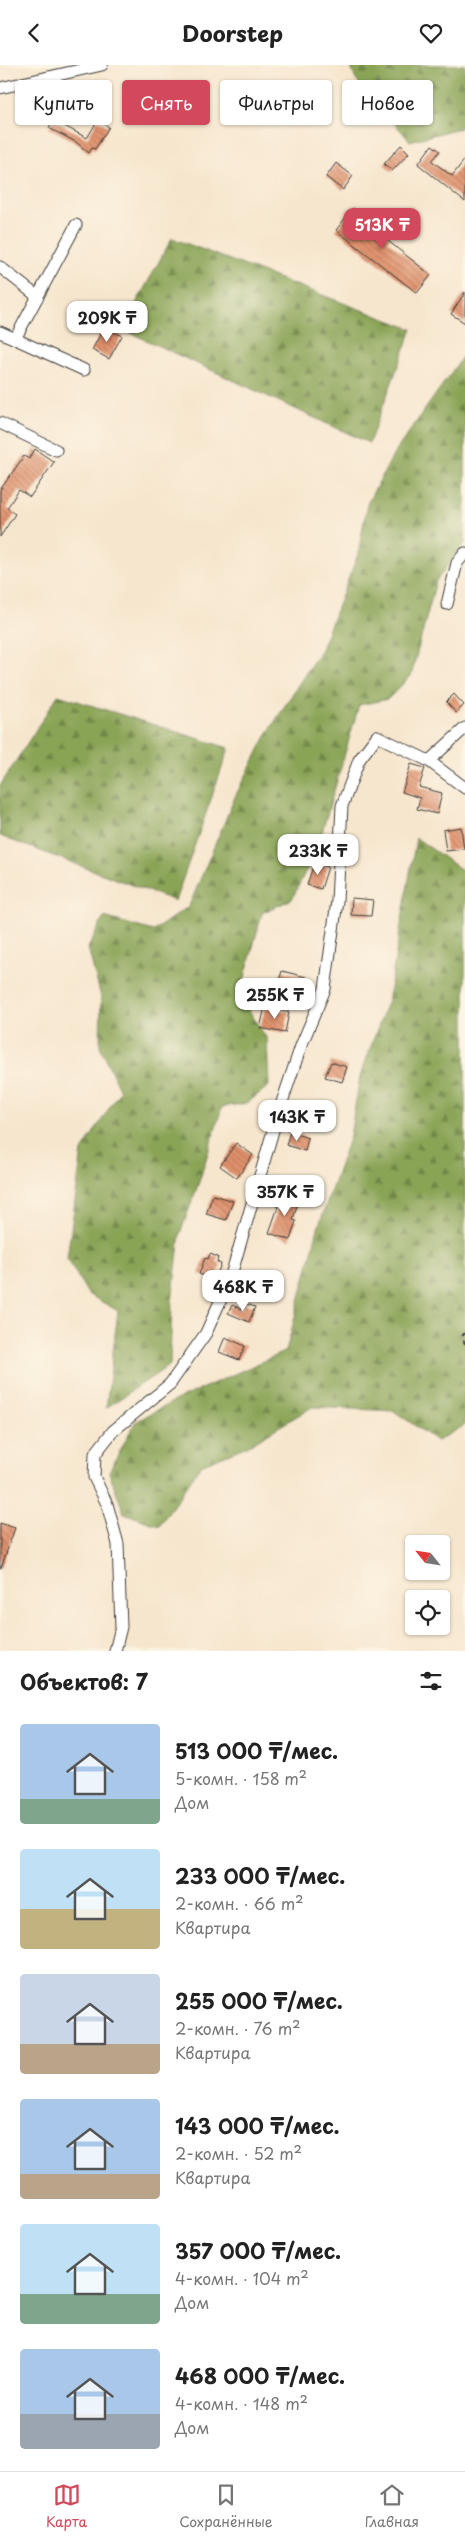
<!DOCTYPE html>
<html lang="ru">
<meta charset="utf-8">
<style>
:root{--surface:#fff;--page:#f2f2f2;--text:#222;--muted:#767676;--line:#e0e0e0;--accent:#d1495b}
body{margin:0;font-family:"Playpen Sans",sans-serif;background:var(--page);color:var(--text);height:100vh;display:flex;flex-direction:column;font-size:19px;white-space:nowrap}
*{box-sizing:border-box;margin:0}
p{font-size:16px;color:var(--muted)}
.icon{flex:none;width:28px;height:28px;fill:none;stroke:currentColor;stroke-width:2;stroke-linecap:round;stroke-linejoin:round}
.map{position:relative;height:1586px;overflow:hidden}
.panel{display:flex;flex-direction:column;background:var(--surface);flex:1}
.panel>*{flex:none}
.top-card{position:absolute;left:15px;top:15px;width:435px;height:45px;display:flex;gap:10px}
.needle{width:32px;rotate:300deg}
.tools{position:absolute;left:405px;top:1470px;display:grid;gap:10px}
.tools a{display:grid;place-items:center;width:45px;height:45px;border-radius:5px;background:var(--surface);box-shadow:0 1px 4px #0004;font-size:25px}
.price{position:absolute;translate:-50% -42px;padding:0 11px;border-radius:10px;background:#fff;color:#222;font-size:16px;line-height:32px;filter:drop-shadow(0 1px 2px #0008)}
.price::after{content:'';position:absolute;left:50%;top:30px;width:15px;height:11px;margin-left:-8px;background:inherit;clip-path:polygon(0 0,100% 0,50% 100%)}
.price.active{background:var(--accent);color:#fff}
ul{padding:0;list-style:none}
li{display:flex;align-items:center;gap:15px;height:125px;padding:0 20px}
li span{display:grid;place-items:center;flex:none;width:140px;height:100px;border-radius:5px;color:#555}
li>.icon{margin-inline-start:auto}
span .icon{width:60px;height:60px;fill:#fffc;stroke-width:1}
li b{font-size:21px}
h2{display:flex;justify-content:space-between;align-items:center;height:60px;padding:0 20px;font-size:21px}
.pill{padding:0 18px;border-radius:5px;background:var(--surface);box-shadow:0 1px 4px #0004;font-size:18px;line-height:45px}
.pill.active{background:var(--accent);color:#fff}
header{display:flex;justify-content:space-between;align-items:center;height:65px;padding:0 20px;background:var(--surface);font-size:22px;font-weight:700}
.dock{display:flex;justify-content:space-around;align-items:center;height:70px;border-top:1px solid var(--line);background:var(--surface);font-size:14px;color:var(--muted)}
.dock a{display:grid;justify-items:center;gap:2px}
.dock .active{color:var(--accent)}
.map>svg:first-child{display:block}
.forest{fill:url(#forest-firs);stroke:#536039}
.building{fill:url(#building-back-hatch)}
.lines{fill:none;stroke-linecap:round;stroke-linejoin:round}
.minor-casing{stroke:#3d3a37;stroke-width:13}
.path{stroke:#3d3a37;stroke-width:2;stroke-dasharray:4 4;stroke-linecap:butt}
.minor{stroke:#fff;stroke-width:11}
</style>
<header><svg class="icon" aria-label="back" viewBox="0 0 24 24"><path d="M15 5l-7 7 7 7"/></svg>Doorstep<svg class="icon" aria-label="heart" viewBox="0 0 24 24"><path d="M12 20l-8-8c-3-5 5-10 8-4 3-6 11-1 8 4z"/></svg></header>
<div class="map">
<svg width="465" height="1586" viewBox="0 0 465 1586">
<defs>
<pattern id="forest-firs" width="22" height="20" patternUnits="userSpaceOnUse" patternTransform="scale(1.25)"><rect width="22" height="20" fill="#8aa456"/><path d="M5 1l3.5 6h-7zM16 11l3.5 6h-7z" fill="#708546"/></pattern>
<pattern id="building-back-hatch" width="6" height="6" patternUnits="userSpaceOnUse" patternTransform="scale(1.25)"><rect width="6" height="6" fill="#e1916c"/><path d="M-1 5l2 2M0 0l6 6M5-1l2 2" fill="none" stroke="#b67658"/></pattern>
</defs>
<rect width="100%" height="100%" fill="#fcf5e5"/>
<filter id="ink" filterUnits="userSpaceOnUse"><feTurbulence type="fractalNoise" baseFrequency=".02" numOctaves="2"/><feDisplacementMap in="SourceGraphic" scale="10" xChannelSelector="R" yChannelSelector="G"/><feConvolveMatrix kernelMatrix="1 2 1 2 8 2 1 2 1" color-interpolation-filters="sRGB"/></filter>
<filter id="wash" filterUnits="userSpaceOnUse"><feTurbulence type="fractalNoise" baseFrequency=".0096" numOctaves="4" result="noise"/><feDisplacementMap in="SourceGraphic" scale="20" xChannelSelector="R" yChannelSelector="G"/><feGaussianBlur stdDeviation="1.12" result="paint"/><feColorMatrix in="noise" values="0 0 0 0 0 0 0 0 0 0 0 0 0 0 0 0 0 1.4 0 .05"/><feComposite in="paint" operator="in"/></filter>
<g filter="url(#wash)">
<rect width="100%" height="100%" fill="#f7e6ce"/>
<path class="forest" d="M350,0H465V58L460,63L410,76L356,15Z
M172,173L412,264L369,378L122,264Z
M465,288V478L436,516L411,611L388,634L359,640L318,781L292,834L262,848L240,931L267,974L269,1021L247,1038L222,1042L199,1117L180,1169L172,1238L170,1300L106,1343L118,1246L88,1229L67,1193L82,1086L120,1026L100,981L101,932L88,883L104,852L153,866L189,841L235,732L267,669L321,584L358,489L367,439L395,387Z
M58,630L229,683L175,836L0,771V721Z
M416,773L465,807V1360L437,1376L394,1346L312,1342L247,1381L201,1400L159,1461L124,1448L109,1407L135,1357L176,1335L286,1286L318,1163L350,1071L360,1011L388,935Z"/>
<g id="blocks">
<path class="building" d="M64,16L70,38L37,47L31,24Z
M53,55L87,73L98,55L109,62L95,84L92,83L89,88L76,77L49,63Z
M401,80L409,88L392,106L384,99Z
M432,80L440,86L432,96L452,111L465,94V137L418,99Z
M336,98L353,111L343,125L326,112Z
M353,143L390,173L388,176L431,210L417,228L336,165Z
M465,227V258L451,249Z
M104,262L122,271L109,294L92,285Z
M35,384L54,397L30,432L19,425L7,443L15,449L0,472V425L24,391L29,394Z
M454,629L464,640L456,648L446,637Z
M411,699L425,703L419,722L442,728L437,749L417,744L420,733L402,727Z
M461,762L464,784L446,786L443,765Z
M314,798L328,802L321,824L307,820Z
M352,833L373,835L371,851L351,850Z
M282,906L306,912L300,932L276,926Z
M265,942L289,947L285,968L260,963Z
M331,997L347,1002L342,1017L325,1012Z
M290,1067L308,1073L305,1086L286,1080Z
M236,1078L253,1090L237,1113L220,1101Z
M280,1128L299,1133L293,1155L296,1156L290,1175L269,1168L278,1142L276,1141Z
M213,1130L233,1136L226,1155L206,1149Z
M210,1189L218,1192L217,1197L221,1199L215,1215L199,1209L205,1193L208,1194Z
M244,1238L255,1242L249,1257L228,1248L232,1240L242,1244Z
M225,1272L245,1281L239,1295L219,1287Z
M0,1458L15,1463L1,1503H0Z"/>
</g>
</g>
<g filter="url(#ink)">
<use href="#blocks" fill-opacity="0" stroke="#3d3a37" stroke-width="1"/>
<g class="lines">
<g class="minor-casing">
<path id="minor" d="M0,23L102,0
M0,202L38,232
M0,267L84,305
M15,274L76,160
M0,358L56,385
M447,539L457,498L465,488
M429,696L465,723
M115,1586L121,1562L118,1479L107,1439L94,1412L95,1389L113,1366L170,1319L206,1268L230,1214L277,1052L301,981L325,924L337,836L342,741L359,695L377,671L429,696L465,663"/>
</g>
<path class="path" d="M465,1268L463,1270L465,1281"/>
<use href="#minor" class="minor"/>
</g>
</g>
</svg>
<div class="tools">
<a><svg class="needle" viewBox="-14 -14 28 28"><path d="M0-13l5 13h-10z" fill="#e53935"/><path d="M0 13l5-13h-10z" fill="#767676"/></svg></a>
<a><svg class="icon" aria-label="locate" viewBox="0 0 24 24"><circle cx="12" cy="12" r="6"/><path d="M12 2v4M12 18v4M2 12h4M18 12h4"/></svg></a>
</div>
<b class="price active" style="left:382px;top:185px">513K ₸</b>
<b class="price" style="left:107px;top:278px">209K ₸</b>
<b class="price" style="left:318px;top:811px">233K ₸</b>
<b class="price" style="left:275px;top:955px">255K ₸</b>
<b class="price" style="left:297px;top:1077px">143K ₸</b>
<b class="price" style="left:285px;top:1152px">357K ₸</b>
<b class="price" style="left:243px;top:1247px">468K ₸</b>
<div class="top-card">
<a class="pill">Купить</a>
<a class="pill active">Снять</a>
<a class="pill">Фильтры</a>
<a class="pill">Новое</a>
</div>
</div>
<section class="panel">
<h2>Объектов: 7<svg class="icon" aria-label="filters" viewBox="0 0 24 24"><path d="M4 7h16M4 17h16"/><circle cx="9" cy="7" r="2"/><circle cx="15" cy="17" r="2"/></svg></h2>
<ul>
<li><span style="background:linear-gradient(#a9c7e8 75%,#7fa58c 0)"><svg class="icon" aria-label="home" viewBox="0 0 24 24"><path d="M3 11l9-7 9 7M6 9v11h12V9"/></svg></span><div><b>513 000 ₸/мес.</b><p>5-комн. · 158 m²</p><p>Дом</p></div></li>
<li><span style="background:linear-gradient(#bfe0f5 60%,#c2b280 0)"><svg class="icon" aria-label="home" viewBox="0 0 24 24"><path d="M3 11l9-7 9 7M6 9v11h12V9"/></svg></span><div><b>233 000 ₸/мес.</b><p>2-комн. · 66 m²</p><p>Квартира</p></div></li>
<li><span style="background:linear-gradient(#c9d6e8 70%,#b9a48a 0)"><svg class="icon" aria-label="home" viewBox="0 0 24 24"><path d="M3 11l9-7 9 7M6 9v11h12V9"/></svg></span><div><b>255 000 ₸/мес.</b><p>2-комн. · 76 m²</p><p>Квартира</p></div></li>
<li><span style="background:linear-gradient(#a9c7e8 75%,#b9a48a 0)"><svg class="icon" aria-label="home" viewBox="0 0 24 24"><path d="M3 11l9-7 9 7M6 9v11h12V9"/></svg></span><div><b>143 000 ₸/мес.</b><p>2-комн. · 52 m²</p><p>Квартира</p></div></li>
<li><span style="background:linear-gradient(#bfe0f5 70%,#7fa58c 0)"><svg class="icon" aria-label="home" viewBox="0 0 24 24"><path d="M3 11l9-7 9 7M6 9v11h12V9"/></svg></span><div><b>357 000 ₸/мес.</b><p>4-комн. · 104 m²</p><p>Дом</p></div></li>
<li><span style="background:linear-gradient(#a9c7e8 65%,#9aa5b1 0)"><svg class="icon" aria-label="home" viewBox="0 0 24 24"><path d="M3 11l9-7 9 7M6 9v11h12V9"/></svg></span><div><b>468 000 ₸/мес.</b><p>4-комн. · 148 m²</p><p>Дом</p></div></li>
</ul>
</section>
<nav class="dock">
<a class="active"><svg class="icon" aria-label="map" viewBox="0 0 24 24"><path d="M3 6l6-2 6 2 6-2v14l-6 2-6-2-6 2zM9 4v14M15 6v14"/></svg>Карта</a>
<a><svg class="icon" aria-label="saved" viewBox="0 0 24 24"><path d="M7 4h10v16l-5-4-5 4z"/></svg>Сохранённые</a>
<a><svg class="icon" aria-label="home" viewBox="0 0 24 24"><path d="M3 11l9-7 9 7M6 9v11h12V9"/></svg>Главная</a>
</nav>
